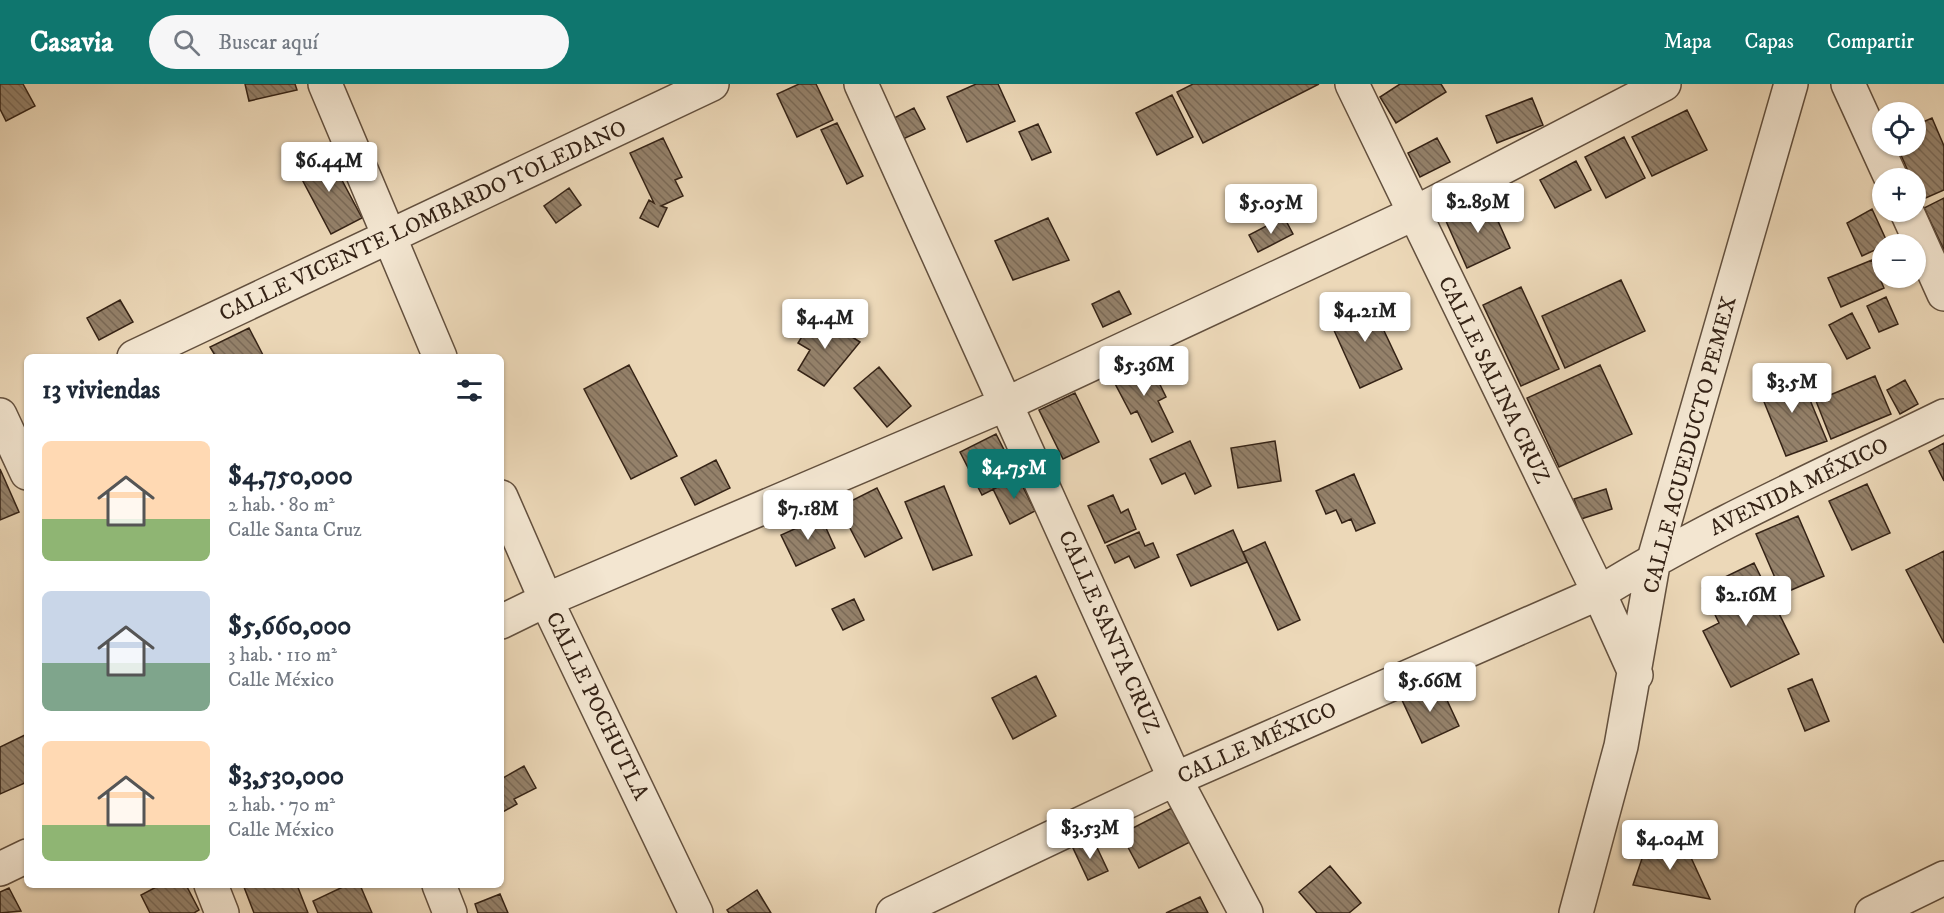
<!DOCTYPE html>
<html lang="es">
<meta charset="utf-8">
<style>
:root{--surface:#fff;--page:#f6f6f7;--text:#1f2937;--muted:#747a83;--accent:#0f766e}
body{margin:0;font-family:"IM FELL DW Pica",serif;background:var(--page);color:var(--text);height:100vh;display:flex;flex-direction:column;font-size:22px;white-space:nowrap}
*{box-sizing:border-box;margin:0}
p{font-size:20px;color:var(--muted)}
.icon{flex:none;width:33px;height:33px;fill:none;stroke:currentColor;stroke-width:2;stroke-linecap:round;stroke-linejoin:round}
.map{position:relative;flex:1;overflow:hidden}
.details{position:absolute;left:24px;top:270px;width:480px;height:534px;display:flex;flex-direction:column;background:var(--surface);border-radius:9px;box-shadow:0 2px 4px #0004}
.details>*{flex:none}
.buttons{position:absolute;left:1872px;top:18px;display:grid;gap:12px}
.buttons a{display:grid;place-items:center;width:54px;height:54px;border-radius:50%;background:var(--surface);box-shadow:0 2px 4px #0004;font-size:30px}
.price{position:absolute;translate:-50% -51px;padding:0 14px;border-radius:6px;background:#fff;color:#222;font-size:20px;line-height:39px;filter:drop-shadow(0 2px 3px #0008)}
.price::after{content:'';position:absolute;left:50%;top:36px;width:18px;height:14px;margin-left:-9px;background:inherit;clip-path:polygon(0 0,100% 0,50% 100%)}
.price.active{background:var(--accent);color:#fff}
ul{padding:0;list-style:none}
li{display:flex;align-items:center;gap:18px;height:150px;padding:0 18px}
li span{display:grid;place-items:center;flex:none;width:168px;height:120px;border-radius:9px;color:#555}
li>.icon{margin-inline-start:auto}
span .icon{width:72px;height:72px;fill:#fffc;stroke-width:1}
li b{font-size:26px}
h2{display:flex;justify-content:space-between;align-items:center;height:72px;padding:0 18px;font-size:26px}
header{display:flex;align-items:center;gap:36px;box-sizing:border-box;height:84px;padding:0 30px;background:var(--accent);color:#fff}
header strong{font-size:28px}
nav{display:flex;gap:33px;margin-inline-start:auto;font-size:21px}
.search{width:420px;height:54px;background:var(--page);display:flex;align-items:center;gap:15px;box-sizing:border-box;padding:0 21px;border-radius:33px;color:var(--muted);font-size:22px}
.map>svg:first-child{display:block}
.building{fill:url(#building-back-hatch);stroke:#352316;stroke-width:1.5}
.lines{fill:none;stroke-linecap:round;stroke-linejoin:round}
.minor-casing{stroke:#63503e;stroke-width:36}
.minor{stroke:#f3e6d1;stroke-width:33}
.labels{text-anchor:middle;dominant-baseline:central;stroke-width:4.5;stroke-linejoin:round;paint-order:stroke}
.street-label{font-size:22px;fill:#352316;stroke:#f3e6d1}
</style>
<header>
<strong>Casavia</strong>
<div class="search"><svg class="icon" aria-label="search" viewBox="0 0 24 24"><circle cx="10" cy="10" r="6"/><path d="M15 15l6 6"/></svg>Buscar aquí</div>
<nav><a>Mapa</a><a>Capas</a><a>Compartir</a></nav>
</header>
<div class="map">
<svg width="1944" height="829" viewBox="0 0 1944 829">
<defs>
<pattern id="building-back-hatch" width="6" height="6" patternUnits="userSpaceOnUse" patternTransform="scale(1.5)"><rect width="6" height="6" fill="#94816a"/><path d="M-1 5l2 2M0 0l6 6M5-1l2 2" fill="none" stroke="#7a6956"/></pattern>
</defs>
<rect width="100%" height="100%" fill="#ecd8b8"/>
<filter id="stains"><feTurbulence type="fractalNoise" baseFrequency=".00333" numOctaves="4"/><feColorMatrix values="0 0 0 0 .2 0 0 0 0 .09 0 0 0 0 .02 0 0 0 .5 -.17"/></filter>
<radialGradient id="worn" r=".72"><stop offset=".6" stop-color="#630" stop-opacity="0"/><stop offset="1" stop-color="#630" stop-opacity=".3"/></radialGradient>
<path class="building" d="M0,0H23L35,22L6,37L0,25Z
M245,0H295L297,6L249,17Z
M799,0H816L833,36L797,53L777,10Z
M976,0H998L1015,37L967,58L947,13Z
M1193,0H1319L1203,59L1177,8Z
M1400,0H1441L1446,8L1396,39L1380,13Z
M1172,11L1193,53L1157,71L1136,29Z
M1532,14L1543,41L1497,59L1486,32Z
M914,24L925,45L903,55L892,35Z
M1687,26L1707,66L1652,92L1632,53Z
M1932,34L1944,62V106L1921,116L1916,104V94H1911L1897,62H1916V41Z
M837,39L863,92L847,100L821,46Z
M1038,40L1051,68L1032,76L1019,48Z
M1624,53L1645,94L1606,114L1585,73Z
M663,54L682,93L675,96L683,112L661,122L667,124L658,143L640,134L649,116L654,119L630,69Z
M1437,54L1450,78L1420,93L1408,69Z
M327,68L362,134L331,150L296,84Z
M1576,77L1591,106L1555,124L1540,96Z
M569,104L581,121L556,139L544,122Z
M1944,114V166L1924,124Z
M1489,117L1510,164L1467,184L1446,137Z
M1872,125L1888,160L1862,172L1847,139Z
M1284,133L1293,150L1258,168L1249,151Z
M1048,134L1069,176L1013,196L995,157Z
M1872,176L1884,204L1841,223L1828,194Z
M1621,196L1645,247L1565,284L1542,232Z
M1521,203L1559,285L1521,302L1483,221Z
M1119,207L1131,230L1103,243L1092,220Z
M1886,213L1898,240L1879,248L1867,222Z
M1369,215L1402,285L1360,304L1328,233Z
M120,216L133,238L99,256L87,234Z
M1852,229L1870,264L1847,275L1829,241Z
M816,230L860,258L824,302L798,286L810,266L798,259Z
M249,244L264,273H216L210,263Z
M1147,274L1166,313L1158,317L1173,348L1152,358L1137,327L1131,330L1111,292Z
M629,281L677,372L631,395L584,305Z
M1600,281L1632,350L1559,383L1527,314Z
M879,283L911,322L887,343L854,304Z
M1798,287L1827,357L1786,372L1758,303Z
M1875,292L1891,330L1831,355L1816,317Z
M1905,296L1918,320L1900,330L1887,306Z
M1075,309L1099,358L1063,375L1039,326Z
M996,350L1018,393L982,411L960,368Z
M1190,357L1211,402L1195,410L1185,389L1162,400L1150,375Z
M1275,357L1281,397L1238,404L1231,364Z
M1944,359V397L1929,367Z
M716,376L730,404L695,421L681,394Z
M0,385L19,428L0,436Z
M1354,390L1375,439L1356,447L1351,435L1342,439L1336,426L1326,430L1316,407Z
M1018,393L1035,427L1010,440L993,405Z
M1867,400L1890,449L1852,466L1829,417Z
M944,402L972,471L933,486L905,418Z
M877,404L902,454L865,473L839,423Z
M1606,405L1612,425L1581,435L1574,415Z
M1113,411L1121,429L1128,425L1136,445L1105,459L1088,422Z
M1798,432L1824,492L1782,510L1756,450Z
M821,433L835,464L796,482L781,451Z
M1233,446L1247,478L1191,502L1177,471Z
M1139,448L1145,462L1153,459L1159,473L1135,484L1129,472L1115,479L1107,462Z
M1265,458L1300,536L1278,546L1243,468Z
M1944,467V559L1906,486Z
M1754,479L1799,570L1731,603L1703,547L1719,539L1702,504Z
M854,515L864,536L843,546L832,525Z
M1036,592L1056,632L1013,655L992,614Z
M1812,595L1829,637L1805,647L1788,605Z
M1439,599L1459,642L1422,659L1402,616Z
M27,650V698L0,710V663Z
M524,682L536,704L514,715L517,720L501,729V691L503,694Z
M1174,723L1192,757L1139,784L1121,750Z
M1093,755L1108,787L1088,796L1073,764Z
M1648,757L1687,765L1710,815L1633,801Z
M1330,782L1361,819L1349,829H1317L1299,808Z
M160,801H186L199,826L194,829H150L141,811Z
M248,801H297L308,829H254L244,803Z
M347,801H360L372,829H318L313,817Z
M9,804L21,827L0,829V808Z
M757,806L771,829H729L727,826Z
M500,810L508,829H478L475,820Z
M1200,813L1208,829H1166Z"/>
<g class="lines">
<g class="minor-casing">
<path id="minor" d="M325,0L440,273
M861,0L1175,695L1246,829
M1352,0L1599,509L1636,591
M1848,0L1891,94
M1907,128L1944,210
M134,273L712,0
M0,331L27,389
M501,413L546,516L696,829
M501,538L546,516L1006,320L1413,130L1664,0
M0,785L27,772
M211,801L222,829
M439,801L450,829
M893,829L1175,695L1599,509C1709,441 1828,389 1944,332
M1576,829L1621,662L1654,475L1791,0
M1872,829L1944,794"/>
</g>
<use href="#minor" class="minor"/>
</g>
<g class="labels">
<g class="street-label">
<text transform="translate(423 137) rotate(-25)">CALLE VICENTE LOMBARDO TOLEDANO</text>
<text transform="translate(1494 296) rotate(64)">CALLE SALINA CRUZ</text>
<text transform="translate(1690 361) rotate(-75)">CALLE ACUEDUCTO PEMEX</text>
<text transform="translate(1799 403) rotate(-26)">AVENIDA MÉXICO</text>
<text transform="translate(1109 548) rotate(66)">CALLE SANTA CRUZ</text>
<text transform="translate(597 622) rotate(64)">CALLE POCHUTLA</text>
<text transform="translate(1257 659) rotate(-24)">CALLE MÉXICO</text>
</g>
</g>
<rect width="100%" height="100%" filter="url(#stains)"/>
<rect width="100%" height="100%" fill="url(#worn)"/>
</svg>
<div class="buttons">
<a><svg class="icon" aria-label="locate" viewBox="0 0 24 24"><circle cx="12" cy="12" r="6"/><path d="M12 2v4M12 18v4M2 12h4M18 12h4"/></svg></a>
<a>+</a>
<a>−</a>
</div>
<b class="price" style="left:329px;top:109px">$6.44M</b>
<b class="price" style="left:1478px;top:150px">$2.89M</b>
<b class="price" style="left:1271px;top:151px">$5.05M</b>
<b class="price" style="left:1365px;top:259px">$4.21M</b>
<b class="price" style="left:825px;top:266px">$4.4M</b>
<b class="price" style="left:1144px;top:313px">$5.36M</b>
<b class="price" style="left:1792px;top:330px">$3.5M</b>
<b class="price active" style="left:1014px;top:416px">$4.75M</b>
<b class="price" style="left:808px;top:457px">$7.18M</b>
<b class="price" style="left:1746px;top:543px">$2.16M</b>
<b class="price" style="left:1430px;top:629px">$5.66M</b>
<b class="price" style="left:1090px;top:776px">$3.53M</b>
<b class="price" style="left:1670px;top:787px">$4.04M</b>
<section class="details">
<h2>13 viviendas<svg class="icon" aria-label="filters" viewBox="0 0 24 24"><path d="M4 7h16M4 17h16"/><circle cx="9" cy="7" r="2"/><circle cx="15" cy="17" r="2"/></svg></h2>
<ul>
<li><span style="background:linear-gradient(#ffd9b3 65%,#8fb573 0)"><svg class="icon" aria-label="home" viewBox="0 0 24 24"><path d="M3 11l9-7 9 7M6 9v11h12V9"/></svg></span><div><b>$4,750,000</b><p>2 hab. · 80 m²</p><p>Calle Santa Cruz</p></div></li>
<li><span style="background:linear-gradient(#c9d6e8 60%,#7fa58c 0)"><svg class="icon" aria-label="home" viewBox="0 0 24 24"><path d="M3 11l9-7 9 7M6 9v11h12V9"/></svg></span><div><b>$5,660,000</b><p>3 hab. · 110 m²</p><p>Calle México</p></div></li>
<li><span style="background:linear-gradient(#ffd9b3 70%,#8fb573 0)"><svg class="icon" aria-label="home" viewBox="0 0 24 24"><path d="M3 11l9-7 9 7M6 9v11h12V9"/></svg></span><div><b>$3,530,000</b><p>2 hab. · 70 m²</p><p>Calle México</p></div></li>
</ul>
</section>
</div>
